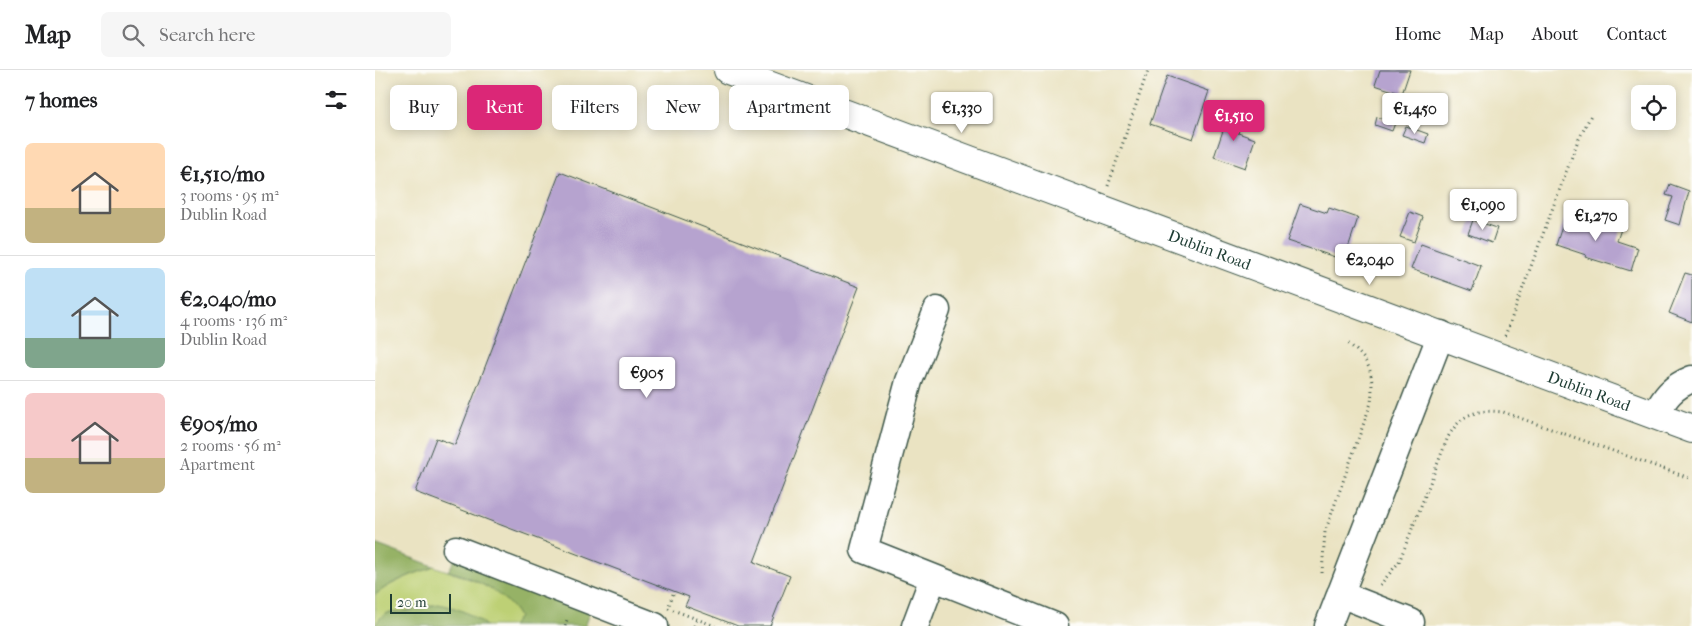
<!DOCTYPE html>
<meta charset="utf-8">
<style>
:root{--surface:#fff;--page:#f6f6f6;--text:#202124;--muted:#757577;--line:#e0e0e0;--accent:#db2777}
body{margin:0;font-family:"IM FELL French Canon",serif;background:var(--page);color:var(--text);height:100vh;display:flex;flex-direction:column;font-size:19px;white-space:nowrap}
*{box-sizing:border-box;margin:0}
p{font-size:16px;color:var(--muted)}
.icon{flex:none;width:28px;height:28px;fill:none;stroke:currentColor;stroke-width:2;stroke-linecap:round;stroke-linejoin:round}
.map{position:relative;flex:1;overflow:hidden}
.drawer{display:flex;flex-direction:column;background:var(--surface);width:375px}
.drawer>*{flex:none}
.banner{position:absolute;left:15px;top:15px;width:475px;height:45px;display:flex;gap:10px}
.buttons{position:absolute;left:1256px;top:15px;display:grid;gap:10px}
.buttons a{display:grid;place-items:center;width:45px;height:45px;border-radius:8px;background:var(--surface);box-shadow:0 2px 12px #0003;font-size:25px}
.scale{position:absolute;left:15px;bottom:12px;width:61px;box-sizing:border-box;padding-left:5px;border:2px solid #1f3d34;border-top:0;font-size:14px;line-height:18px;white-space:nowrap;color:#1f3d34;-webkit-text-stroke:4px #fdfcf7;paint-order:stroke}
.price{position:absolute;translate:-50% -42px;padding:0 11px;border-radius:5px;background:#fff;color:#222;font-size:16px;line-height:32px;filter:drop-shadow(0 1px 2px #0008)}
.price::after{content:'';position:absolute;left:50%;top:30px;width:15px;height:11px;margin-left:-8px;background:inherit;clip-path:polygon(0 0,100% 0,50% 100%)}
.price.active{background:var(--accent);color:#fff}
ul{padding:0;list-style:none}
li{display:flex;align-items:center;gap:15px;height:125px;padding:0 25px}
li+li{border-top:1px solid var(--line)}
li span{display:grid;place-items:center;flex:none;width:140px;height:100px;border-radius:8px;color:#555}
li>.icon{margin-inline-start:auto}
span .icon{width:60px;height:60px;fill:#fffc;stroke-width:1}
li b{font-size:21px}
h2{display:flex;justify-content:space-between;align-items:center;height:60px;padding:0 25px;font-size:21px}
.pill{padding:0 18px;border-radius:8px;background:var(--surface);box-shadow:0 2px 12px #0003;font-size:18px;line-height:45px}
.pill.active{background:var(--accent);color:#fff}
header{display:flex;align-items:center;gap:30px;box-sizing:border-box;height:70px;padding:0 25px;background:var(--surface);border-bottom:1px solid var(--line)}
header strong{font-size:24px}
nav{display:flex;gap:28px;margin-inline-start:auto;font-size:18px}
.search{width:350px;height:45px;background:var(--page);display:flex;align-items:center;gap:12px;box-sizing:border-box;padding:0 18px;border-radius:8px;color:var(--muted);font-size:19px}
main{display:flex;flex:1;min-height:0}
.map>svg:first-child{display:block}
.green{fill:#bdd074;stroke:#6e8654}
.forest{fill:#96b266;stroke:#5a784d}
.building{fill:#b6a3cf}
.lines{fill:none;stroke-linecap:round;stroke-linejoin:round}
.minor-casing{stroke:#3d5649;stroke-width:29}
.major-casing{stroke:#3d5649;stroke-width:30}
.path{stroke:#3d5649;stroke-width:3;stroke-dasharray:1 4;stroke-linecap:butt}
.minor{stroke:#fff;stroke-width:26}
.major{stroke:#fff;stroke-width:28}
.labels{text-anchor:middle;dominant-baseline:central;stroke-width:4;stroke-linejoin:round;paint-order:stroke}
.street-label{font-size:16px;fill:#1f3d34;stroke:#fdfcf7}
</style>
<header>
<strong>Map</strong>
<div class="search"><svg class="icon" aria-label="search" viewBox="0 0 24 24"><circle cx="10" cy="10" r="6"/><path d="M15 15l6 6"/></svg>Search here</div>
<nav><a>Home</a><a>Map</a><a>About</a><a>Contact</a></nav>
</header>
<main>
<section class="drawer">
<h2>7 homes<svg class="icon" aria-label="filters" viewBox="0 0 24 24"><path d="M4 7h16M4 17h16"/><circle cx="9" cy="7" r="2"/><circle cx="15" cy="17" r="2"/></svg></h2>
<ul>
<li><span style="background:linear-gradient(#ffd9b3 65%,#c2b280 0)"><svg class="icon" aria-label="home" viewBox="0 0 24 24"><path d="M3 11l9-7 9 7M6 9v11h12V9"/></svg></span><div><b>€1,510/mo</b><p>3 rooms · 95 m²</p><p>Dublin Road</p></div></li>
<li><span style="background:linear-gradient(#bfe0f5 70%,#7fa58c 0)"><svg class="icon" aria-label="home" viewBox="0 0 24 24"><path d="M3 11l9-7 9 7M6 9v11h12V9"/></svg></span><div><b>€2,040/mo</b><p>4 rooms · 136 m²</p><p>Dublin Road</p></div></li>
<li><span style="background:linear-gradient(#f6c9c9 65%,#c2b280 0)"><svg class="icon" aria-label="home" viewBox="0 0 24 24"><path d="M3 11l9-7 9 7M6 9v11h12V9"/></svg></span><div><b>€905/mo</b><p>2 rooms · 56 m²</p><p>Apartment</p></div></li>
</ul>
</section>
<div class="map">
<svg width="1317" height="556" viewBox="0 0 1317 556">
<rect width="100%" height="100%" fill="#fdfcf7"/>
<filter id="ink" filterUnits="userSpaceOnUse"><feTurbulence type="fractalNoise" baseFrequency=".02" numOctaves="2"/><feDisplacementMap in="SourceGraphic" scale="10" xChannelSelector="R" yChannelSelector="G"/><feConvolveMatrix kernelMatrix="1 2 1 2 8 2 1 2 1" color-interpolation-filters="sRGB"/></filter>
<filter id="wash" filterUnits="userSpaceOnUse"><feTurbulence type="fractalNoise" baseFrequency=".0096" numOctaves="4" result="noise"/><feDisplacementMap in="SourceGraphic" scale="20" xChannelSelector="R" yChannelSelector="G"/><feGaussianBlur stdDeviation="1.12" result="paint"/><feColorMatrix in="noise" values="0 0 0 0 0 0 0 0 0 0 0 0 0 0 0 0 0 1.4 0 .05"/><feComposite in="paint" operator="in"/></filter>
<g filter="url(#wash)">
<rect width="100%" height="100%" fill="#eae3c2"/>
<path class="green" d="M58,496C88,507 128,516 144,547L137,556H111C97,544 77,534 57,535C42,536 28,544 12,543L0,555V525C12,515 29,508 44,502C50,500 54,500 58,496Z"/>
<path class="forest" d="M0,474L58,496C54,500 50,500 44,502C29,507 12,515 0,525Z
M81,488L216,540L210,556H137L144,547C133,525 96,506 73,501Z
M63,534C81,537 97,544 111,556H0L5,548L12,543L36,541Z"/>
<g id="blocks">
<path class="building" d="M1005,0H1035L1027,24L1000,15Z
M792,6L834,21L818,69L775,54Z
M855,40L869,45L863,63L880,69L870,98L839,87Z
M1002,47L1020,53L1017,61L1000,55Z
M1031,56L1053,64L1050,73L1027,65Z
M185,102L484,217L379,492L415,506L395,556H363L310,536L314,527L40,422L61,368L80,375Z
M1295,114L1314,121L1305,155L1290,150L1298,127L1291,125Z
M925,134L952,143L954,138L983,148L969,190L912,171Z
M1193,138L1209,143L1206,154L1220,158L1222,151L1246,159L1242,171L1263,178L1256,201L1210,187L1211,185L1181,175Z
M1035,142L1048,147L1039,172L1025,167Z
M1098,150L1122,158L1117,173L1093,164Z
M1046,174L1106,196L1097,221L1036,199Z
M1310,203L1317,205V252L1294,243Z"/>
</g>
</g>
<g filter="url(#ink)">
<use href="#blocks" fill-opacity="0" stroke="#3d5649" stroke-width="1"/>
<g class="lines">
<g class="minor-casing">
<path id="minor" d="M562,240L534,311L489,480L680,556
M1280,345C1290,327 1297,317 1317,309
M81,479L280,556
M965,524L1036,552
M540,556L558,508
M953,556L1066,264"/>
</g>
<g class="major-casing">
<g id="major">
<path id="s1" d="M353,0L1317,359"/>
</g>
</g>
<path class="path" d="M733,116L773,0
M1130,266L1202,73L1217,43
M947,503L950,462L996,333C999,303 996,290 971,272
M1005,515L1024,492L1073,367C1087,343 1101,339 1128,342L1317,409
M298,524L293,538L340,556
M190,556L193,547
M319,556L322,549"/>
<use href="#minor" class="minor"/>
<use href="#major" class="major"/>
</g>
</g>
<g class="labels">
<g class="street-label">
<text stroke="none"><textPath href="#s1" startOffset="514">Dublin Road</textPath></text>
<text stroke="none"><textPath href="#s1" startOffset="919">Dublin Road</textPath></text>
</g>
</g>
</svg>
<div class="buttons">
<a><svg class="icon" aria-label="locate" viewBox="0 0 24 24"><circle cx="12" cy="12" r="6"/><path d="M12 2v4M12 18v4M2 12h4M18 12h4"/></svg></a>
</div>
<div class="scale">20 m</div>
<b class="price" style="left:587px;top:64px">€1,330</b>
<b class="price" style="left:1040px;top:65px">€1,450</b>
<b class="price active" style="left:859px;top:72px">€1,510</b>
<b class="price" style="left:1108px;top:161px">€1,090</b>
<b class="price" style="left:1221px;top:172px">€1,270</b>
<b class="price" style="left:995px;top:216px">€2,040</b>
<b class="price" style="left:272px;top:329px">€905</b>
<div class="banner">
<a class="pill">Buy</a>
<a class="pill active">Rent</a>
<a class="pill">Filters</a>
<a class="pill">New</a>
<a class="pill">Apartment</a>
</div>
</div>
</main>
